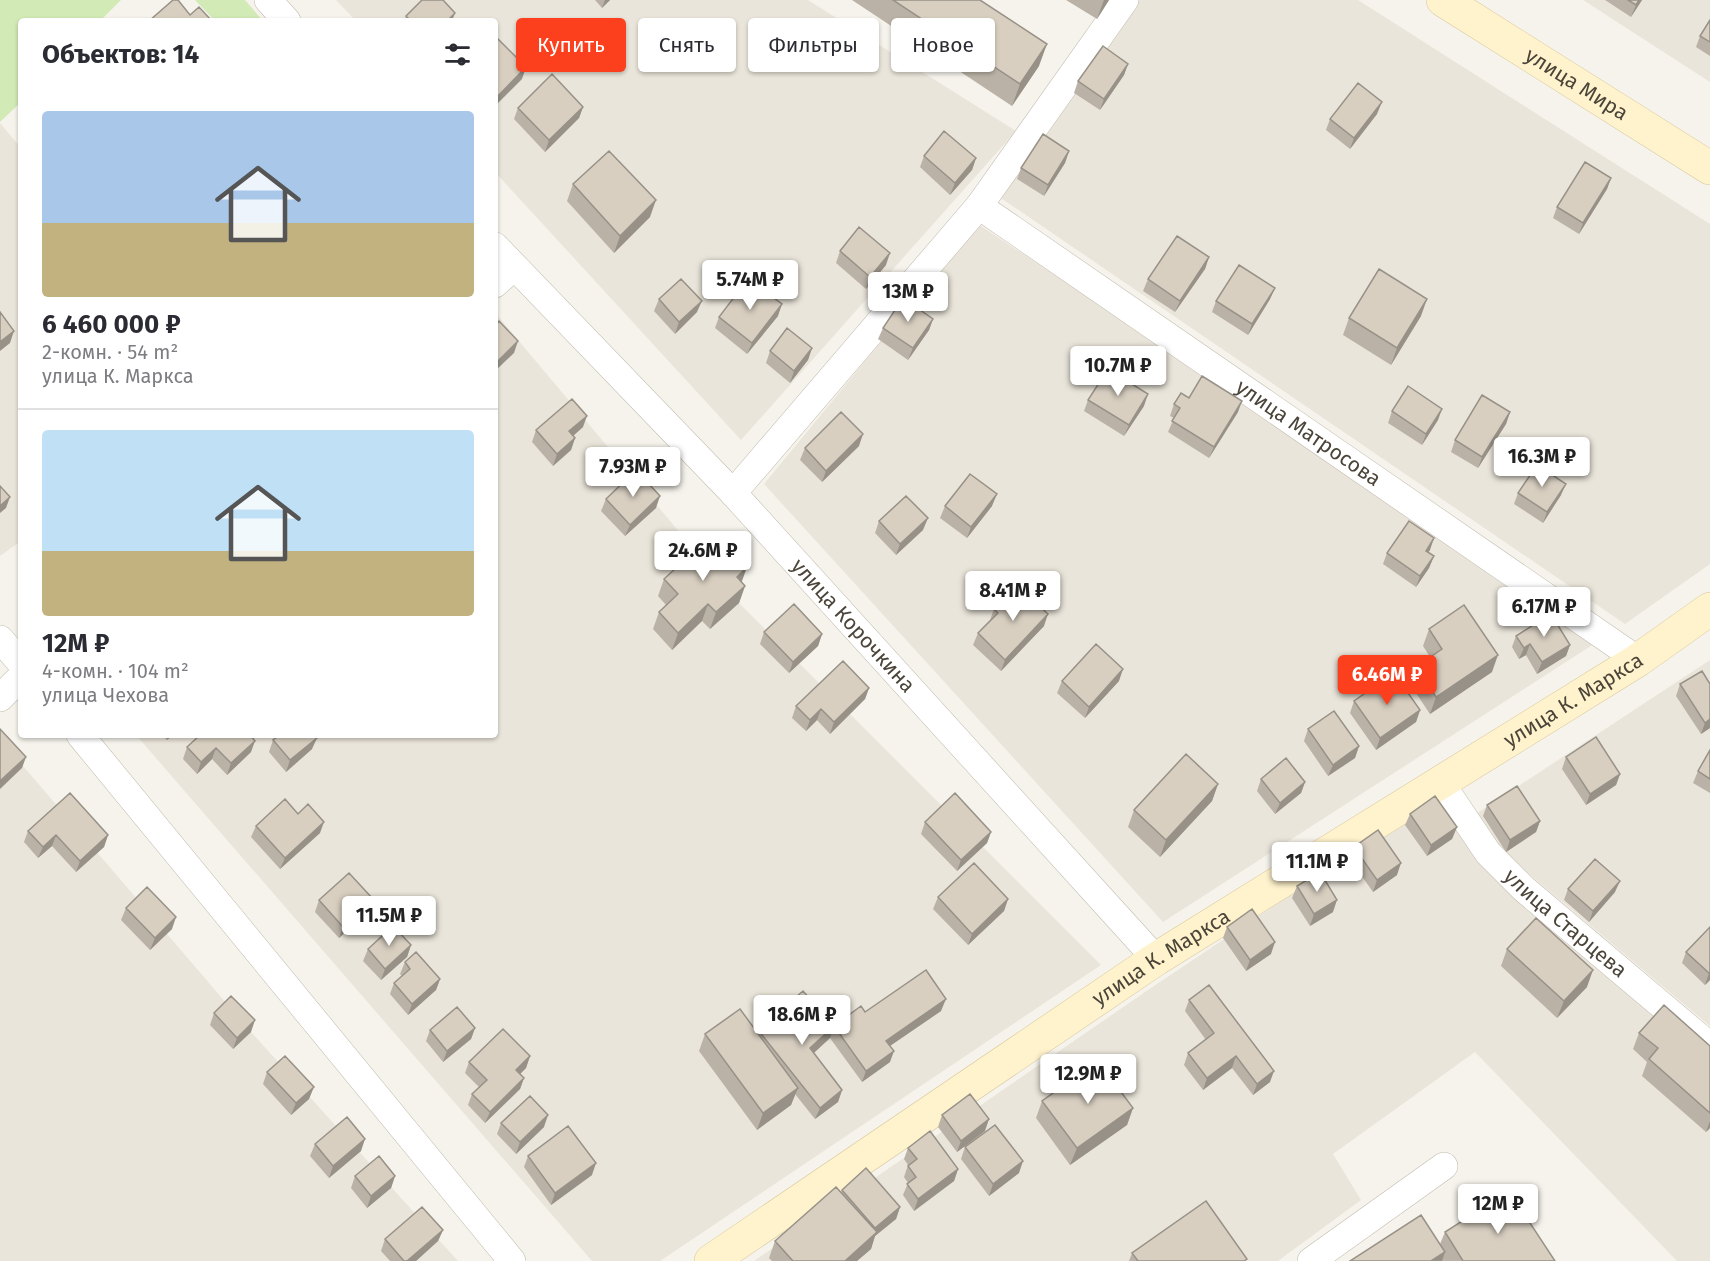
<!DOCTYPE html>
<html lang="ru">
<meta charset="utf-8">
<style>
:root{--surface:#fff;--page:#f7f7f7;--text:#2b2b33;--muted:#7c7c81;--line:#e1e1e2;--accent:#fc3f1d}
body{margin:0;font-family:"Fira Sans",sans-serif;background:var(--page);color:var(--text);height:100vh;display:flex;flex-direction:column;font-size:22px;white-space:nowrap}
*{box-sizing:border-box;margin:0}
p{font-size:20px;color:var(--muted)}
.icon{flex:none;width:33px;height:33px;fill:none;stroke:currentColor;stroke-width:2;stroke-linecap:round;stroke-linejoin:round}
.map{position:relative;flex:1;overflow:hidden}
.details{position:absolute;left:18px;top:18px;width:480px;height:720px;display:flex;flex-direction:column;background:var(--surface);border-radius:6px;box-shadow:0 2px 4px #0004}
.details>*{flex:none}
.hud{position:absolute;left:516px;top:18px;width:570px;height:54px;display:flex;gap:12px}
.price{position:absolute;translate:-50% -51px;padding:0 14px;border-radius:6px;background:#fff;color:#222;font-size:20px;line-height:39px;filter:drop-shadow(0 2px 3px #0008)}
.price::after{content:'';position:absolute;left:50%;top:36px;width:18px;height:14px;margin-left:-9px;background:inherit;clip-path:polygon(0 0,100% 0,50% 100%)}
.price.selected{background:var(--accent);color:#fff}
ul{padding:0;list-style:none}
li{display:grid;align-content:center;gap:12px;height:318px;padding:0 24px}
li+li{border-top:2px solid var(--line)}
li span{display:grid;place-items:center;height:186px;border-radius:6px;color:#555}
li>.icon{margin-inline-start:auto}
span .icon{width:108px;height:108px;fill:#fffc;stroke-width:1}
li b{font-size:26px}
h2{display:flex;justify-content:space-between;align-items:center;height:72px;padding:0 24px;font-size:26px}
.tag{padding:0 21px;border-radius:6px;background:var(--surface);box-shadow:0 2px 4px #0004;font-size:21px;line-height:54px}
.tag.selected{background:var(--accent);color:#fff}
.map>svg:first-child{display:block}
.residential{fill:#eae5da}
.green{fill:#d2eab5}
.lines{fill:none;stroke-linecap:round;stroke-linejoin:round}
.minor-casing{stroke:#c2bbae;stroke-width:28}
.secondary-casing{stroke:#d6c79b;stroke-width:34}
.minor{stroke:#fff;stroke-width:27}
.secondary{stroke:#fff3cd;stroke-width:33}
.wall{fill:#bab2a6}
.shaded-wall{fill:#979187}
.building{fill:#d8cfc1;stroke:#979187;stroke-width:1.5}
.labels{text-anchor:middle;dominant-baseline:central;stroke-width:5;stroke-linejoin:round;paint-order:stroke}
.street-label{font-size:21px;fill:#4b4439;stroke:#fff}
</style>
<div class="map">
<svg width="1710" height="1261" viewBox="0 0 1710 1261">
<rect width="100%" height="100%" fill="#f6f3ec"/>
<path class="residential" d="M336,0H808L1016,131L741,440L495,172V21H356Z
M1125,0H1358L1710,224V564L1625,624L995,194Z
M1583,0H1710V82Z
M0,123L21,148V541L0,556Z
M978,224L1568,617L1597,642L1163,922L764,484Z
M497,315L739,603L1101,965L660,1261H592L136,735H495Z
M1710,660V1026L1503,852L1476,814Z
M12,753L251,1032L458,1261H0V764Z
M1433,799L1710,1064V1261H1677L1475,1052L1333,1154L1361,1200L1278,1261H754L1151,988Z"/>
<path class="green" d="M0,0H121L100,21H21V102L0,122Z
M195,0H245L263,21H215Z"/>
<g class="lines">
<g class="minor-casing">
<g id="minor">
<path d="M268,0L287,21"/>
<path id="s1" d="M979,206L1638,660"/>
<path id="s2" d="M495,246L733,493L1156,959"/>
<path d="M495,284L514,267"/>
<path d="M733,493L979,206L1125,0"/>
<path d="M0,639L21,663"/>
<path d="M0,698L21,677"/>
<path d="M80,735L512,1261"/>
<path id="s3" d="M1441,783L1488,853L1524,889L1710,1046"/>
<path d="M1311,1261L1444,1166"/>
</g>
</g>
<g class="secondary-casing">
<g id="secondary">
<path id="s4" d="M1443,0L1710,168"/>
<path id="s5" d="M711,1261L1156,959L1638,660L1710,609"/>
</g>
</g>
<use href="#minor" class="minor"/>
<use href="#secondary" class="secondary"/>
</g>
<path class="wall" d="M595,0H610L602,8Z
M852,0H980L1039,66L1012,106Z
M1066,0H1109L1097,19Z
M1605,0H1642L1631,17Z
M406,16L452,21H404Z
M1710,20V56L1696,47L1700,36Z
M1128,64L1124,75L1100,110L1074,93L1078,81Z
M583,107L579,118L545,152L514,119L518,108Z
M1377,114L1350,149L1326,130L1330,119Z
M1069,151L1065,163L1044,196L1017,179L1021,168Z
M924,156L976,158L972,170L950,195L920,167Z
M1611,178L1607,189L1579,234L1553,218L1557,207Z
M573,184L650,217L614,253L567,201Z
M840,251L886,265L866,289L836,263Z
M1209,257L1205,269L1175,312L1143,291L1148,279Z
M1275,288L1270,299L1248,335L1212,312L1216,301Z
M659,299L697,312L675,334L654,311Z
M778,316L747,354L715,328L719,317Z
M1421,316L1391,365L1343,335L1349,318Z
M933,319L929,330L908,360L878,339L883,328Z
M812,348L808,360L790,383L766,363L770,351Z
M1189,398L1238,412L1209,458L1168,432L1174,418L1170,416L1174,404Z
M1088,400L1144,406L1124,436L1084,411Z
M1392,411L1438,420L1422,445L1388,423Z
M1510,412L1506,424L1478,468L1451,452L1455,440Z
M583,427L573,436L575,438L571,450L553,466L532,442L536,430Z
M859,446L822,482L800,460L805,448Z
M1518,493L1561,495L1543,523L1514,504Z
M606,499L656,508L625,536L601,511Z
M945,506H992L967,538L940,518Z
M879,521L923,530L896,555L875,533Z
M1430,550L1428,552L1434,556L1429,568L1416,587L1383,564L1387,553Z
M664,579L741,582L745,586L739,603L710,629L702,621L672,650L653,629L659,612L666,605L658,596Z
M994,609L1044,626L1001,671L973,645L978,633L990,620Z
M1429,629L1492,672L1430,714L1410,684L1416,667L1430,657L1423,646Z
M764,632L822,634L818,646L789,673L760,644Z
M1516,636L1570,645L1566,656L1537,674L1526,655L1519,659L1512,647Z
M1062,681H1119L1085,718L1057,693Z
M1680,684L1710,728L1701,734L1676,696Z
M869,688L865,699L830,734L817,720L806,731L792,718L796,706Z
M1354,701L1420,710L1416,722L1376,750L1350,713Z
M1308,729L1359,746L1355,758L1328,776L1304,741Z
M162,735H173L167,740Z
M200,735L251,752L227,775L212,759L197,774L183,759L187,747Z
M273,740L312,749L286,772L269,752Z
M1710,750V793L1693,783L1698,771Z
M1566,757L1620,774L1616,785L1586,805L1562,769Z
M1261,779L1305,782L1301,793L1275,814L1257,791Z
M1218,784L1212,801L1160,857L1128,827L1134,810Z
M1487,805L1540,821L1536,832L1506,852L1483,816Z
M1410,814L1457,827L1452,839L1427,856L1405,825Z
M925,822L991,832L987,843L957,871L921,834Z
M256,826L320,833L280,869L251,837Z
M28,831L108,835L104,847L76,872L52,846L38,858L24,842Z
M1354,847L1397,875L1373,892L1349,858Z
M1297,886L1333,912L1310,926L1292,898Z
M1568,889L1615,892L1589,922L1564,900Z
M938,897L1008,899L1004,911L968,945L933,909Z
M373,899L369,911L339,938L315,912L319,900Z
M126,908L172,929L150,950L121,920Z
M1227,927L1271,954L1246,971L1223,938Z
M1710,927V980L1705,985L1682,963L1686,952Z
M411,945L407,957L381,980L363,961L368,949Z
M1507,949L1587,987L1557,1018L1501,966Z
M405,962L440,979L436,990L408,1015L390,994L394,983L402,976L400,974Z
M1189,1000L1270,1082L1253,1095L1232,1068L1203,1090L1184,1065L1188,1053L1206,1040L1185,1011Z
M941,1011L890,1046V1062L862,1082L830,1038L814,1053L842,1090L838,1102L815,1119L795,1094L791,1105L757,1130L699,1051L705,1034L757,1032L758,1030L834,1026L865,1012Z
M214,1013L251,1032L233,1049L210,1025Z
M475,1028L471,1039L443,1062L426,1041L430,1030Z
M1639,1033L1710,1046V1128L1706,1132L1642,1076L1647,1062L1633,1049Z
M530,1056L526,1068L520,1074L524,1078L520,1089L485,1123L468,1105L472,1094L479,1087L465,1073L469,1062Z
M267,1072L309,1099L291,1115L263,1084Z
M1042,1101L1133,1108L1127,1125L1070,1165L1036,1118Z
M942,1115L985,1131L957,1152L938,1127Z
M501,1123L544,1127L516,1154L497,1134Z
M315,1144L361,1151L329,1178L310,1156Z
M965,1147L1019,1173L989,1196L961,1159Z
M908,1148L958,1169L954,1181L914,1211L903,1195L908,1183L904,1177L908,1165L904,1159Z
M528,1156L592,1175L551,1205L524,1167Z
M355,1176H395L391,1188L367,1208L351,1188Z
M842,1190L900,1207L896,1219L875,1236L871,1249L857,1261H772L769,1258L775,1241L841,1192Z
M443,1230L438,1241L416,1261H390L381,1251L385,1239Z
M1445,1232L1555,1261H1350L1440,1244Z
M1132,1253L1246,1261H1129Z"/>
<path class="shaded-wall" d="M605,0H610L602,8Z
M1104,0H1109L1097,19Z
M1639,0H1642L1631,17L1636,5Z
M455,13L452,21H447Z
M1047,44L1039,66L1012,106L1020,84Z
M1128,64L1124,75L1100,110L1104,99Z
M526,67L522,79L495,106V99Z
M1382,102L1377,114L1350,149L1354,138Z
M583,107L579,118L545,152L549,140Z
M1069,151L1065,163L1044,196L1048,185Z
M976,158L972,170L950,195L955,183Z
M1611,178L1607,189L1579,234L1583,223Z
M656,200L650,217L614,253L620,236Z
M890,253L886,265L866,289L870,277Z
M1209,257L1205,269L1175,312L1180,301Z
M1275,288L1270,299L1248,335L1252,324Z
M1427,299L1421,316L1391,365L1397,348Z
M702,301L697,312L675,334L679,322Z
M782,304L778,316L747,354L752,343Z
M933,319L929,330L908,360L913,348Z
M14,331L10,343L0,351V342Z
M518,341L514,353L495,371V364Z
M812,348L808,360L790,383L794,371Z
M1148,394L1144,406L1124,436L1129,425Z
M1242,401L1238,412L1209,458L1214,447Z
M1442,409L1438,420L1422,445L1426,434Z
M1510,412L1506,424L1478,468L1482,457Z
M587,416L583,427L565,443L569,431Z
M863,434L859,446L822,482L826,471Z
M575,438L571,450L553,466L557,454Z
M1566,484L1561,495L1543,523L1547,512Z
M997,494L992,506L967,538L971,527Z
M660,496L656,508L625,536L630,525Z
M10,497L6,508L0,513V506Z
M928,518L923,530L896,555L900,544Z
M1434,538L1430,550L1422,562L1426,551Z
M1434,556L1429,568L1416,587L1420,576Z
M747,567L741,584L737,577Z
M745,586L739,603L710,629L716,612Z
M708,604L702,621L672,650L678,633Z
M1048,614L1044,626L1001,671L1005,660Z
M822,634L818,646L789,673L793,662Z
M1530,644L1526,655L1519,659L1524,648Z
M1570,645L1566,656L1537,674L1542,662Z
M1498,655L1492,672L1430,714L1436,697Z
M1123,669L1119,681L1085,718L1089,707Z
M869,688L865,699L830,734L834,722Z
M821,709L817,720L806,731L810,720Z
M1420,710L1416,722L1376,750L1380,738Z
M1710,719V728L1701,734L1705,723Z
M169,735H173L167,740Z
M317,738L312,749L286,772L290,760Z
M255,741L251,752L227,775L231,763Z
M1359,746L1355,758L1328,776L1333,765Z
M216,748L212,759L197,774L201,762Z
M26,757L22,768L0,789V781Z
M1620,774L1616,785L1586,805L1590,794Z
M1305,782L1301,793L1275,814L1280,803Z
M1218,784L1212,801L1160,857L1166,840Z
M1540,821L1536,832L1506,852L1510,840Z
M324,822L320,833L280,869L285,858Z
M1457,827L1452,839L1427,856L1431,845Z
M991,832L987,843L957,871L961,860Z
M56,835L52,846L38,858L43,847Z
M108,835L104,847L76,872L80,861Z
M1401,863L1397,875L1373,892L1377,880Z
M1620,881L1615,892L1589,922L1593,911Z
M373,899L369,911L339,938L343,927Z
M1008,899L1004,911L968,945L972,934Z
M1337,900L1333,912L1310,926L1314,914Z
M176,917L172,929L150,950L155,938Z
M1275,942L1271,954L1246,971L1250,960Z
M411,945L407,957L381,980L385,969Z
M1593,970L1587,987L1557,1018L1564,1001Z
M1709,973H1710V980L1705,985Z
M440,979L436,990L408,1015L412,1004Z
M946,999L941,1011L881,1052L886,1041Z
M255,1020L251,1032L233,1049L237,1038Z
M834,1026L830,1038L806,1060L810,1048Z
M475,1028L471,1039L443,1062L447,1051Z
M894,1051L890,1062L862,1082L866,1071Z
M530,1056L526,1068L512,1082L516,1070Z
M1236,1056L1232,1068L1203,1090L1207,1078Z
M1274,1071L1270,1082L1253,1095L1257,1084Z
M524,1078L520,1089L485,1123L490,1112Z
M314,1087L309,1099L291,1115L296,1103Z
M798,1088L791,1105L757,1130L763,1113Z
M842,1090L838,1102L815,1119L820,1108Z
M1133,1108L1127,1125L1070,1165L1077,1148Z
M548,1115L544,1127L516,1154L520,1142Z
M989,1119L985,1131L957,1152L961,1141Z
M1710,1121V1128L1706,1132Z
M365,1139L361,1151L329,1178L333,1166Z
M1023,1161L1019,1173L989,1196L993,1184Z
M596,1163L592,1175L551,1205L555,1193Z
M958,1169L954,1181L914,1211L918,1199Z
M395,1176L391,1188L367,1208L371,1196Z
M900,1207L896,1219L875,1236L871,1249L857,1261H845L873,1236L875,1228Z
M443,1230L438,1241L416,1261H407Z
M1445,1252L1442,1261H1431Z"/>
<path class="building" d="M173,0H178L190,15L199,7L212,21H149Z
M422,0H443L455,13L447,21H411L406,16Z
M893,0H980L1047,44L1020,84Z
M1628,0H1639L1636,5Z
M1710,20V42L1700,36Z
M495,36L526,67L495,99Z
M1103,46L1128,64L1104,99L1078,81Z
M552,74L583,107L549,140L518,108Z
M1358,83L1382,102L1354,138L1330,119Z
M944,131L976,158L955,183L924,156Z
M1043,134L1069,151L1048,185L1021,168Z
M609,151L656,200L620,236L573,184Z
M1585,162L1611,178L1583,223L1557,207Z
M859,227L890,253L870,277L840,251Z
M1177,236L1209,257L1180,301L1148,279Z
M1239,265L1275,288L1252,324L1216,301Z
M1379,269L1427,299L1397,348L1349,318Z
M681,279L702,301L679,322L659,299Z
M748,279L782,304L752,343L719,317Z
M903,298L933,319L913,348L883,328Z
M0,312L14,331L0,342Z
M499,321L518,341L495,364V325Z
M787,328L812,348L794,371L770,351Z
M1108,369L1148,394L1129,425L1088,400Z
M1202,376L1242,401L1214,447L1172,421L1180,408L1174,404L1181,393L1189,398Z
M1408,386L1442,409L1426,434L1392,411Z
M1482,395L1510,412L1482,457L1455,440Z
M572,399L587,416L569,431L575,438L557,454L536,430Z
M841,412L863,434L826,471L805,448Z
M1537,465L1566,484L1547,512L1518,493Z
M636,470L660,496L630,525L606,499Z
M970,474L997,494L971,527L945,506Z
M0,486L10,497L0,506Z
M906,496L928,518L900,544L879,521Z
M1409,521L1434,538L1426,551L1434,556L1420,576L1387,553Z
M714,533L747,567L737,577L745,586L716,612L708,604L678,633L659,612L678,594L664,579Z
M1017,585L1048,614L1005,660L978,633L998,613L994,609Z
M794,604L822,634L793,662L764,632Z
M1464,605L1498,655L1436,697L1416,667L1442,649L1429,629Z
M1551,614L1570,645L1542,662L1530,644L1524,648L1516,636Z
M1096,644L1123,669L1089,707L1062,681Z
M843,661L869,688L834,722L821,709L810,720L796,706Z
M1702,671L1710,684V719L1705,723L1680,684Z
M1394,673L1420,710L1380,738L1354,701Z
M1334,711L1359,746L1333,765L1308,729Z
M0,729L26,757L0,781Z
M200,735H250L255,741L231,763L216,748L201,762L187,747Z
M280,735H314L317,738L290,760L273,740Z
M1596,737L1620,774L1590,794L1566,757Z
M1710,750V779L1698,771Z
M1186,754L1218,784L1166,840L1134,810Z
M1286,758L1305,782L1280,803L1261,779Z
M1517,786L1540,821L1510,840L1487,805Z
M70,793L108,835L80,861L56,835L43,847L28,831Z
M955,793L991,832L961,860L925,822Z
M1435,796L1457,827L1431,845L1410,814Z
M285,799L298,814L308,804L324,822L285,858L256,826Z
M1378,830L1401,863L1377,880L1354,847Z
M1595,859L1620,881L1593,911L1568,889Z
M974,863L1008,899L972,934L938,897Z
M1320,872L1337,900L1314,914L1297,886Z
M349,873L373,899L343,927L319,900Z
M147,887L176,917L155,938L126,908Z
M1252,909L1275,942L1250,960L1227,927Z
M1536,918L1593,970L1564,1001L1507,949Z
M393,926L411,945L385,969L368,949Z
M1710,927V973H1709L1686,952Z
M416,952L440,979L412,1004L394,983L410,969L405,962Z
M926,970L946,999L886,1041L894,1051L866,1071L834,1026L861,1006L865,1012Z
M1209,985L1274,1071L1257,1084L1236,1056L1207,1078L1188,1053L1214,1033L1189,1000Z
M803,991L834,1026L810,1048L842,1090L820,1108L758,1030Z
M231,996L255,1020L237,1038L214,1013Z
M1664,1005L1710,1046V1113L1649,1059L1658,1048L1639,1033Z
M457,1007L475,1028L447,1051L430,1030Z
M740,1009L798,1088L763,1113L705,1034Z
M503,1029L530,1056L516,1070L524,1078L490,1112L472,1094L487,1080L469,1062Z
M285,1056L314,1087L296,1103L267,1072Z
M1098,1061L1133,1108L1077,1148L1042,1101Z
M970,1094L989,1119L961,1141L942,1115Z
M530,1096L548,1115L520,1142L501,1123Z
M347,1117L365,1139L333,1166L315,1144Z
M995,1125L1023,1161L993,1184L965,1147Z
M568,1126L596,1163L555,1193L528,1156Z
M930,1131L958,1169L918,1199L907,1184L916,1177L908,1166L917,1159L908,1148Z
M379,1156L395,1176L371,1196L355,1176Z
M866,1168L900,1207L875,1228L842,1190Z
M836,1187L877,1232L845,1261H793L775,1241Z
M1509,1191L1555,1261H1463L1445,1232Z
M1206,1201L1247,1259L1244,1261H1138L1132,1253Z
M422,1207L443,1230L407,1261H404L385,1239Z
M1421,1215L1445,1252L1431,1261H1350Z"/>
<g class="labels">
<g class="street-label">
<text stroke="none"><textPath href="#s4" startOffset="158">улица Мира</textPath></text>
<text stroke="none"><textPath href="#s1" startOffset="400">улица Матросова</textPath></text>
<text stroke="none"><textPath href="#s2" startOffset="522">улица Корочкина</textPath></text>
<text stroke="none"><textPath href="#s5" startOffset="1029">улица К. Маркса</textPath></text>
<text stroke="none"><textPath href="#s3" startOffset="189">улица Старцева</textPath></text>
<text stroke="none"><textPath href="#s5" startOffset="543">улица К. Маркса</textPath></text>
</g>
</g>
</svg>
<b class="price" style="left:750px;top:311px">5.74M ₽</b>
<b class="price" style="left:908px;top:323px">13M ₽</b>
<b class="price" style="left:1118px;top:397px">10.7M ₽</b>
<b class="price" style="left:1542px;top:488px">16.3M ₽</b>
<b class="price" style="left:633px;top:498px">7.93M ₽</b>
<b class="price" style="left:703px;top:582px">24.6M ₽</b>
<b class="price" style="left:1013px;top:622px">8.41M ₽</b>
<b class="price" style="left:1544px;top:638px">6.17M ₽</b>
<b class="price selected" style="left:1387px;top:706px">6.46M ₽</b>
<b class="price" style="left:1317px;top:893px">11.1M ₽</b>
<b class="price" style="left:389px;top:947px">11.5M ₽</b>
<b class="price" style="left:802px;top:1046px">18.6M ₽</b>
<b class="price" style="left:1088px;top:1105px">12.9M ₽</b>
<b class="price" style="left:1498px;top:1235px">12M ₽</b>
<div class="hud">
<a class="tag selected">Купить</a>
<a class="tag">Снять</a>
<a class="tag">Фильтры</a>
<a class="tag">Новое</a>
</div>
<section class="details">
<h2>Объектов: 14<svg class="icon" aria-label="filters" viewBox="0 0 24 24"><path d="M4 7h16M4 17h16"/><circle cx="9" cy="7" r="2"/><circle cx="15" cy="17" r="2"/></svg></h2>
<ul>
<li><span style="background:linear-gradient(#a9c7e8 60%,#c2b280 0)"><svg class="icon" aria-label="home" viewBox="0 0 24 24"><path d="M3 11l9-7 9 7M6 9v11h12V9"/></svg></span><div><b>6 460 000 ₽</b><p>2-комн. · 54 m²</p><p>улица К. Маркса</p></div></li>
<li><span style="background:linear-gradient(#bfe0f5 65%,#c2b280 0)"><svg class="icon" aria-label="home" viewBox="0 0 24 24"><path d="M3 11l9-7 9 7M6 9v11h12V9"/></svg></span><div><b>12M ₽</b><p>4-комн. · 104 m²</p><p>улица Чехова</p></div></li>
</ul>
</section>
</div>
